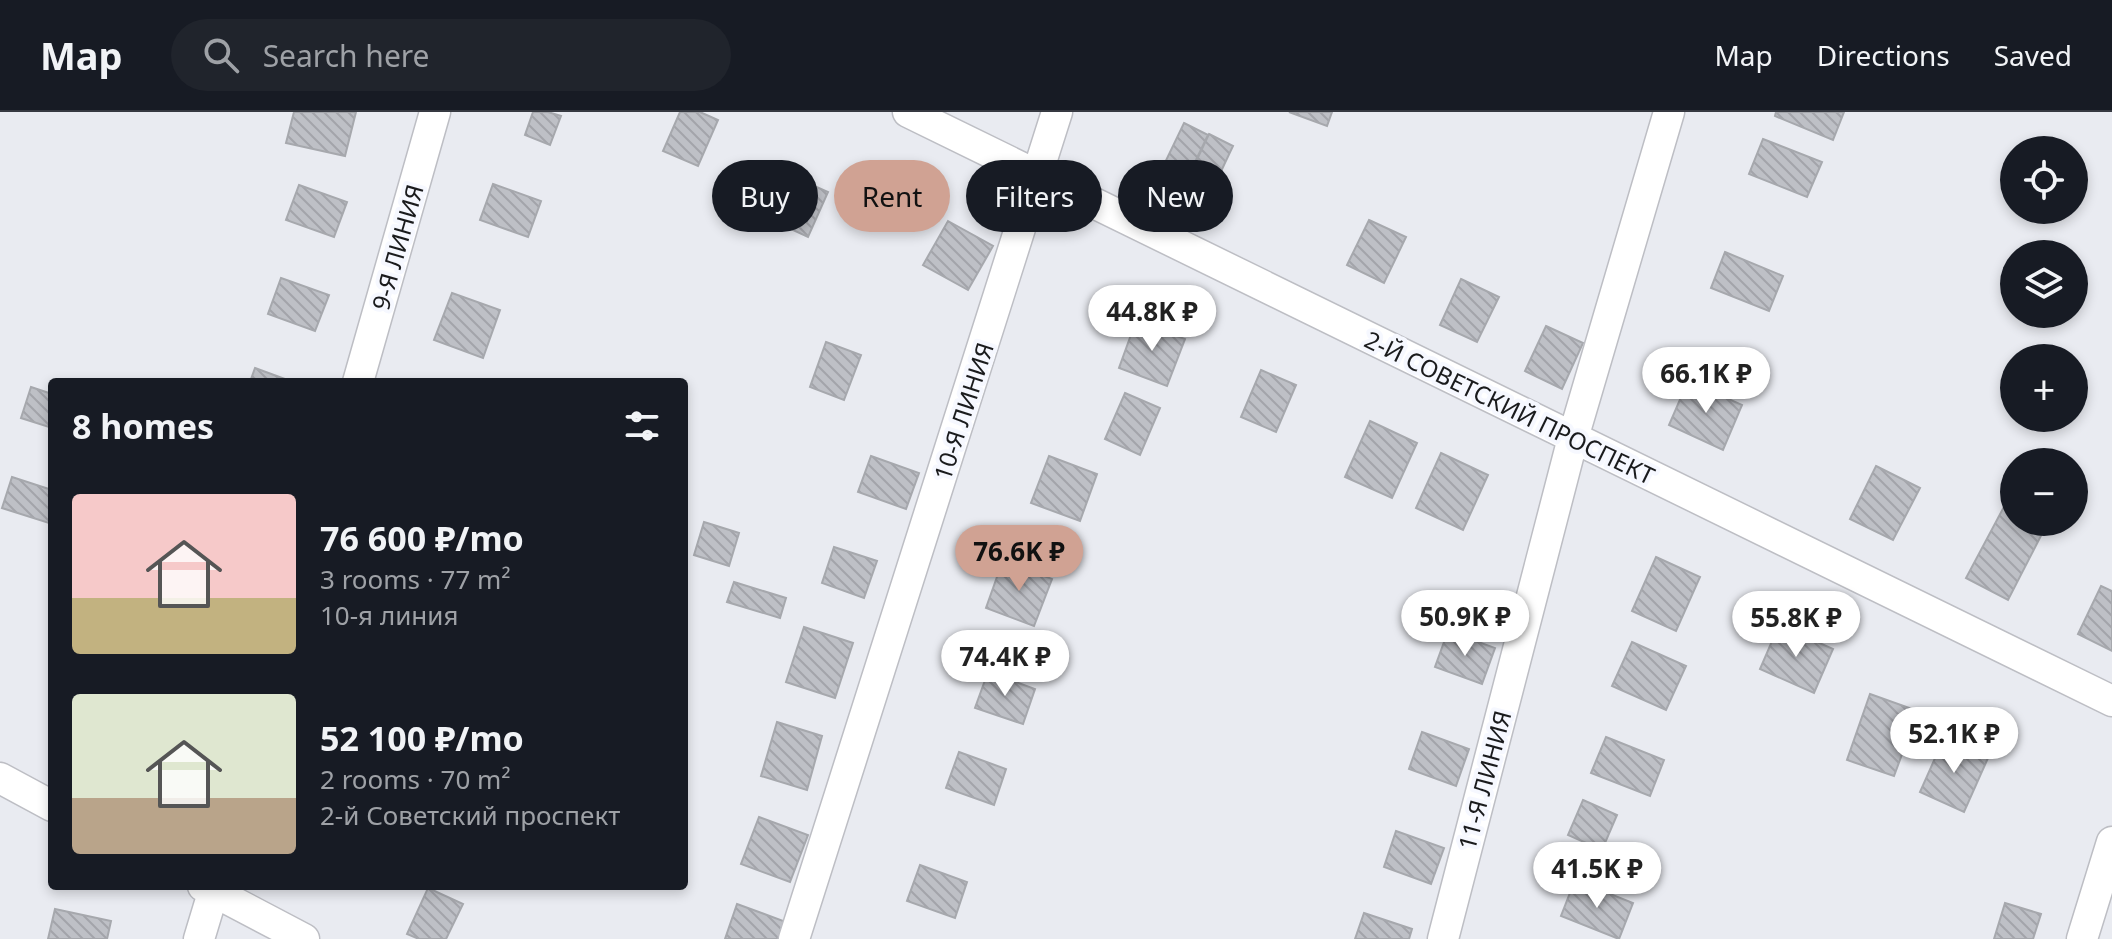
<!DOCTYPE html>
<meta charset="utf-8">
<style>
:root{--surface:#171b24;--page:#20242c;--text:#f1f3f6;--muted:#9ea1a6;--line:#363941;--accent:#d0a293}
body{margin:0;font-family:"Noto Sans",sans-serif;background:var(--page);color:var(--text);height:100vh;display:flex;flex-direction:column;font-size:30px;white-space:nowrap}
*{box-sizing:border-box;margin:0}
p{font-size:26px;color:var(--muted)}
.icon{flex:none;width:44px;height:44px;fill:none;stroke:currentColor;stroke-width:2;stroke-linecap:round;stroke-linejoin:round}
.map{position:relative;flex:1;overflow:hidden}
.side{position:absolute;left:48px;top:266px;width:640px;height:512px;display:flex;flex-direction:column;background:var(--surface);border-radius:8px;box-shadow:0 4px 12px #0003}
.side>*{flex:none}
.hud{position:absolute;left:712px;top:48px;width:760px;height:72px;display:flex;gap:16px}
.controls{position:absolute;left:2000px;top:24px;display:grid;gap:16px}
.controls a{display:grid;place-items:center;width:88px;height:88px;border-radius:50%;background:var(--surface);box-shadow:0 4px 12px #0003;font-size:40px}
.price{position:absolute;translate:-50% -68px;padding:0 18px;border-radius:28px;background:#fff;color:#222;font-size:26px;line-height:52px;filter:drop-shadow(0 2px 4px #0008)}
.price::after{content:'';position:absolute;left:50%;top:48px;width:24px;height:18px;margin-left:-12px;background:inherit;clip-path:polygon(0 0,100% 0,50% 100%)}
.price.selected{background:var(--accent);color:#111}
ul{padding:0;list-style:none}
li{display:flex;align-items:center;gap:24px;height:200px;padding:0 24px}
li span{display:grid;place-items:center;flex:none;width:224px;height:160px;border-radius:8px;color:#555}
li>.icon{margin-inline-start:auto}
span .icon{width:96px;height:96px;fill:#fffc;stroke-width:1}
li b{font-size:34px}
h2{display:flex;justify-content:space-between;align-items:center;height:96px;padding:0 24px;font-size:34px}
.chip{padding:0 28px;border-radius:36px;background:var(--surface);box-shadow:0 4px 12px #0003;font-size:28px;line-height:72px}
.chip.selected{background:var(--accent);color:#111}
header{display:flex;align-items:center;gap:48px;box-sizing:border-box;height:112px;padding:0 40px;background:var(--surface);border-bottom:2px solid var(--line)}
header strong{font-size:38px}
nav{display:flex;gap:44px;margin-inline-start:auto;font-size:28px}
.search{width:560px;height:72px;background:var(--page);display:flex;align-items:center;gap:20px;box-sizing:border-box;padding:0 28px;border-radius:44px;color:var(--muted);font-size:30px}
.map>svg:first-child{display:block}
.building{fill:url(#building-back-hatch);stroke:#a6a8ad;stroke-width:2}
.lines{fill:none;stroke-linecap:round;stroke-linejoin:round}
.minor-casing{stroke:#bdbec4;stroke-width:33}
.minor{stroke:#fff;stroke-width:30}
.labels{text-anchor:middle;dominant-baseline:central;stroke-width:8;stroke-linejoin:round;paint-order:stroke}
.street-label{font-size:24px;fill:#1a1b1d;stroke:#f6f8ff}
</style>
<header>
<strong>Map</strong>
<div class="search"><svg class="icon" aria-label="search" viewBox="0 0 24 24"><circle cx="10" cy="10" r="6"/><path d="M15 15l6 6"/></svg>Search here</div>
<nav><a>Map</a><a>Directions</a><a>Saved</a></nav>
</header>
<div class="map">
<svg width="2112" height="827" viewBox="0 0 2112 827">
<defs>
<pattern id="building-back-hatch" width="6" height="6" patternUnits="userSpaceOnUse" patternTransform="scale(2)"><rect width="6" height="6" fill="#bec0c6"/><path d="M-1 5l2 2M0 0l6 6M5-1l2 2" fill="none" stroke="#a3a4aa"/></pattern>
</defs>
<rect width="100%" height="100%" fill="#e9ebf1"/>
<path class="building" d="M294,0H356L345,44L286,31Z
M533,0H548L561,4L550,33L525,23Z
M680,0H700L718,8L698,54L663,39Z
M1289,0H1332L1327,14Z
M1776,0H1844L1833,28L1775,4Z
M1184,11L1208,23L1183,75L1159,63Z
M1209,22L1233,34L1208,87L1184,75Z
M1763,27L1822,50L1807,85L1749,62Z
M787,62L828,80L808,125L767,106Z
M493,72L541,89L528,125L480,108Z
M299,73L347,90L334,125L286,108Z
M1369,108L1406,125L1384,171L1347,153Z
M948,109L993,134L968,178L923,153Z
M1725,140L1783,164L1769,199L1711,176Z
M281,166L329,183L315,219L268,202Z
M1461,167L1499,185L1477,230L1440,213Z
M452,181L500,198L483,246L434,228Z
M1136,209L1185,227L1167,274L1119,256Z
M1546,214L1583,231L1562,277L1525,259Z
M826,230L861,243L844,288L810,275Z
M255,256L293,270H250Z
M1261,258L1296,273L1276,320L1241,305Z
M1688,269L1742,293L1723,338L1669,313Z
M31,275L52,282V316L21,306Z
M1125,281L1160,296L1140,343L1105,327Z
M1370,309L1417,331L1392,386L1345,365Z
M1441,341L1488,363L1463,418L1416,396Z
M871,344L919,361L906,397L858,380Z
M1049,344L1097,362L1080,409L1031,391Z
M1876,354L1920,376L1893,428L1850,407Z
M12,365L52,378V412L2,396Z
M2006,391L2014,395V410H2043L2047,412L2008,488L1966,466Z
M704,410L739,421L729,454L694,443Z
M834,435L877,449L864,486L822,471Z
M1656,445L1700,465L1676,519L1632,499Z
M1003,448L1052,467L1034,514L986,496Z
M734,470L786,486L780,506L727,490Z
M2101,474L2112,479V539L2078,522Z
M1779,513L1833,537L1814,581L1760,557Z
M804,515L853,531L835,586L786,570Z
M1448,519L1495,536L1482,572L1435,555Z
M1632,530L1686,554L1666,598L1612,574Z
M988,560L1035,577L1023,612L975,596Z
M1870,582L1918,599L1894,664L1847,648Z
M777,610L822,624L807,678L761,664Z
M1422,620L1469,637L1456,674L1409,657Z
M1606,625L1664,648L1650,684L1591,661Z
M1944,626L1988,646L1964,700L1920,680Z
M959,640L1006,657L994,693L946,676Z
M1583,688L1617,703L1602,738L1568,723Z
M759,705L808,723L790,770L741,752Z
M1396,719L1444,736L1431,772L1384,755Z
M920,753L967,770L955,806L907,789Z
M1575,768L1633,791L1619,827L1561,804Z
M428,776L463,792L446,827H419L407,822Z
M2005,791L2041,802L2033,827H1994Z
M737,792L786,810L780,827H725Z
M55,797L111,809L107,827H48Z
M1364,801L1412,817L1409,827H1355Z"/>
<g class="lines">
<g class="minor-casing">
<path id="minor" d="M908,0L2112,589
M358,270L435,0
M0,666L52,694
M203,774L304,827
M199,827L215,774
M794,827L1057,0
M1443,827L1573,326L1669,0
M2082,827L2112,730"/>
</g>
<use href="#minor" class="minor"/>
</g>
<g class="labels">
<g class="street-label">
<text transform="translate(397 135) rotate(-74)">9-Я ЛИНИЯ</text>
<text transform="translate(1510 295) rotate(26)">2-Й СОВЕТСКИЙ ПРОСПЕКТ</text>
<text transform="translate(963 299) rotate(-72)">10-Я ЛИНИЯ</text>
<text transform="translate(1484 668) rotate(-75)">11-Я ЛИНИЯ</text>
</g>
</g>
</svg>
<div class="controls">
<a><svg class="icon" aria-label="locate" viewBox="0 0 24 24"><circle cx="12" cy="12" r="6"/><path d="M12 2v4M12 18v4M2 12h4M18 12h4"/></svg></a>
<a><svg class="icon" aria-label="layers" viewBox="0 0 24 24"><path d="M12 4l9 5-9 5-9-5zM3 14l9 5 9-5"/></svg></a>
<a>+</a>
<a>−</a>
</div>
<b class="price" style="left:1152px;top:241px">44.8K ₽</b>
<b class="price" style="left:1706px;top:303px">66.1K ₽</b>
<b class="price selected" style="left:1019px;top:481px">76.6K ₽</b>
<b class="price" style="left:1465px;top:546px">50.9K ₽</b>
<b class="price" style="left:1796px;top:547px">55.8K ₽</b>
<b class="price" style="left:1005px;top:586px">74.4K ₽</b>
<b class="price" style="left:1954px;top:663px">52.1K ₽</b>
<b class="price" style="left:1597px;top:798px">41.5K ₽</b>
<div class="hud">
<a class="chip">Buy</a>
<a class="chip selected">Rent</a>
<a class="chip">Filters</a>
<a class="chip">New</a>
</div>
<section class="side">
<h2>8 homes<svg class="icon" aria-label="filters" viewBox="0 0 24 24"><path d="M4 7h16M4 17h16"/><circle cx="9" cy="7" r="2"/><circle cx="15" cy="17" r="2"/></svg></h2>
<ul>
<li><span style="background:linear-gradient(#f6c9c9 65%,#c2b280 0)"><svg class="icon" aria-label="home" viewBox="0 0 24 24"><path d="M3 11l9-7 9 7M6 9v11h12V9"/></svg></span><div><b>76 600 ₽/mo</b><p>3 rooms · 77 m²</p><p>10-я линия</p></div></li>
<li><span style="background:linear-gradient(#dfe7d0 65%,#b9a48a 0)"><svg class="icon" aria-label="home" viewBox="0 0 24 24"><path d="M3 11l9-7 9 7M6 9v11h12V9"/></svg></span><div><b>52 100 ₽/mo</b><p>2 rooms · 70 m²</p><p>2-й Советский проспект</p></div></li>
</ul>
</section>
</div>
